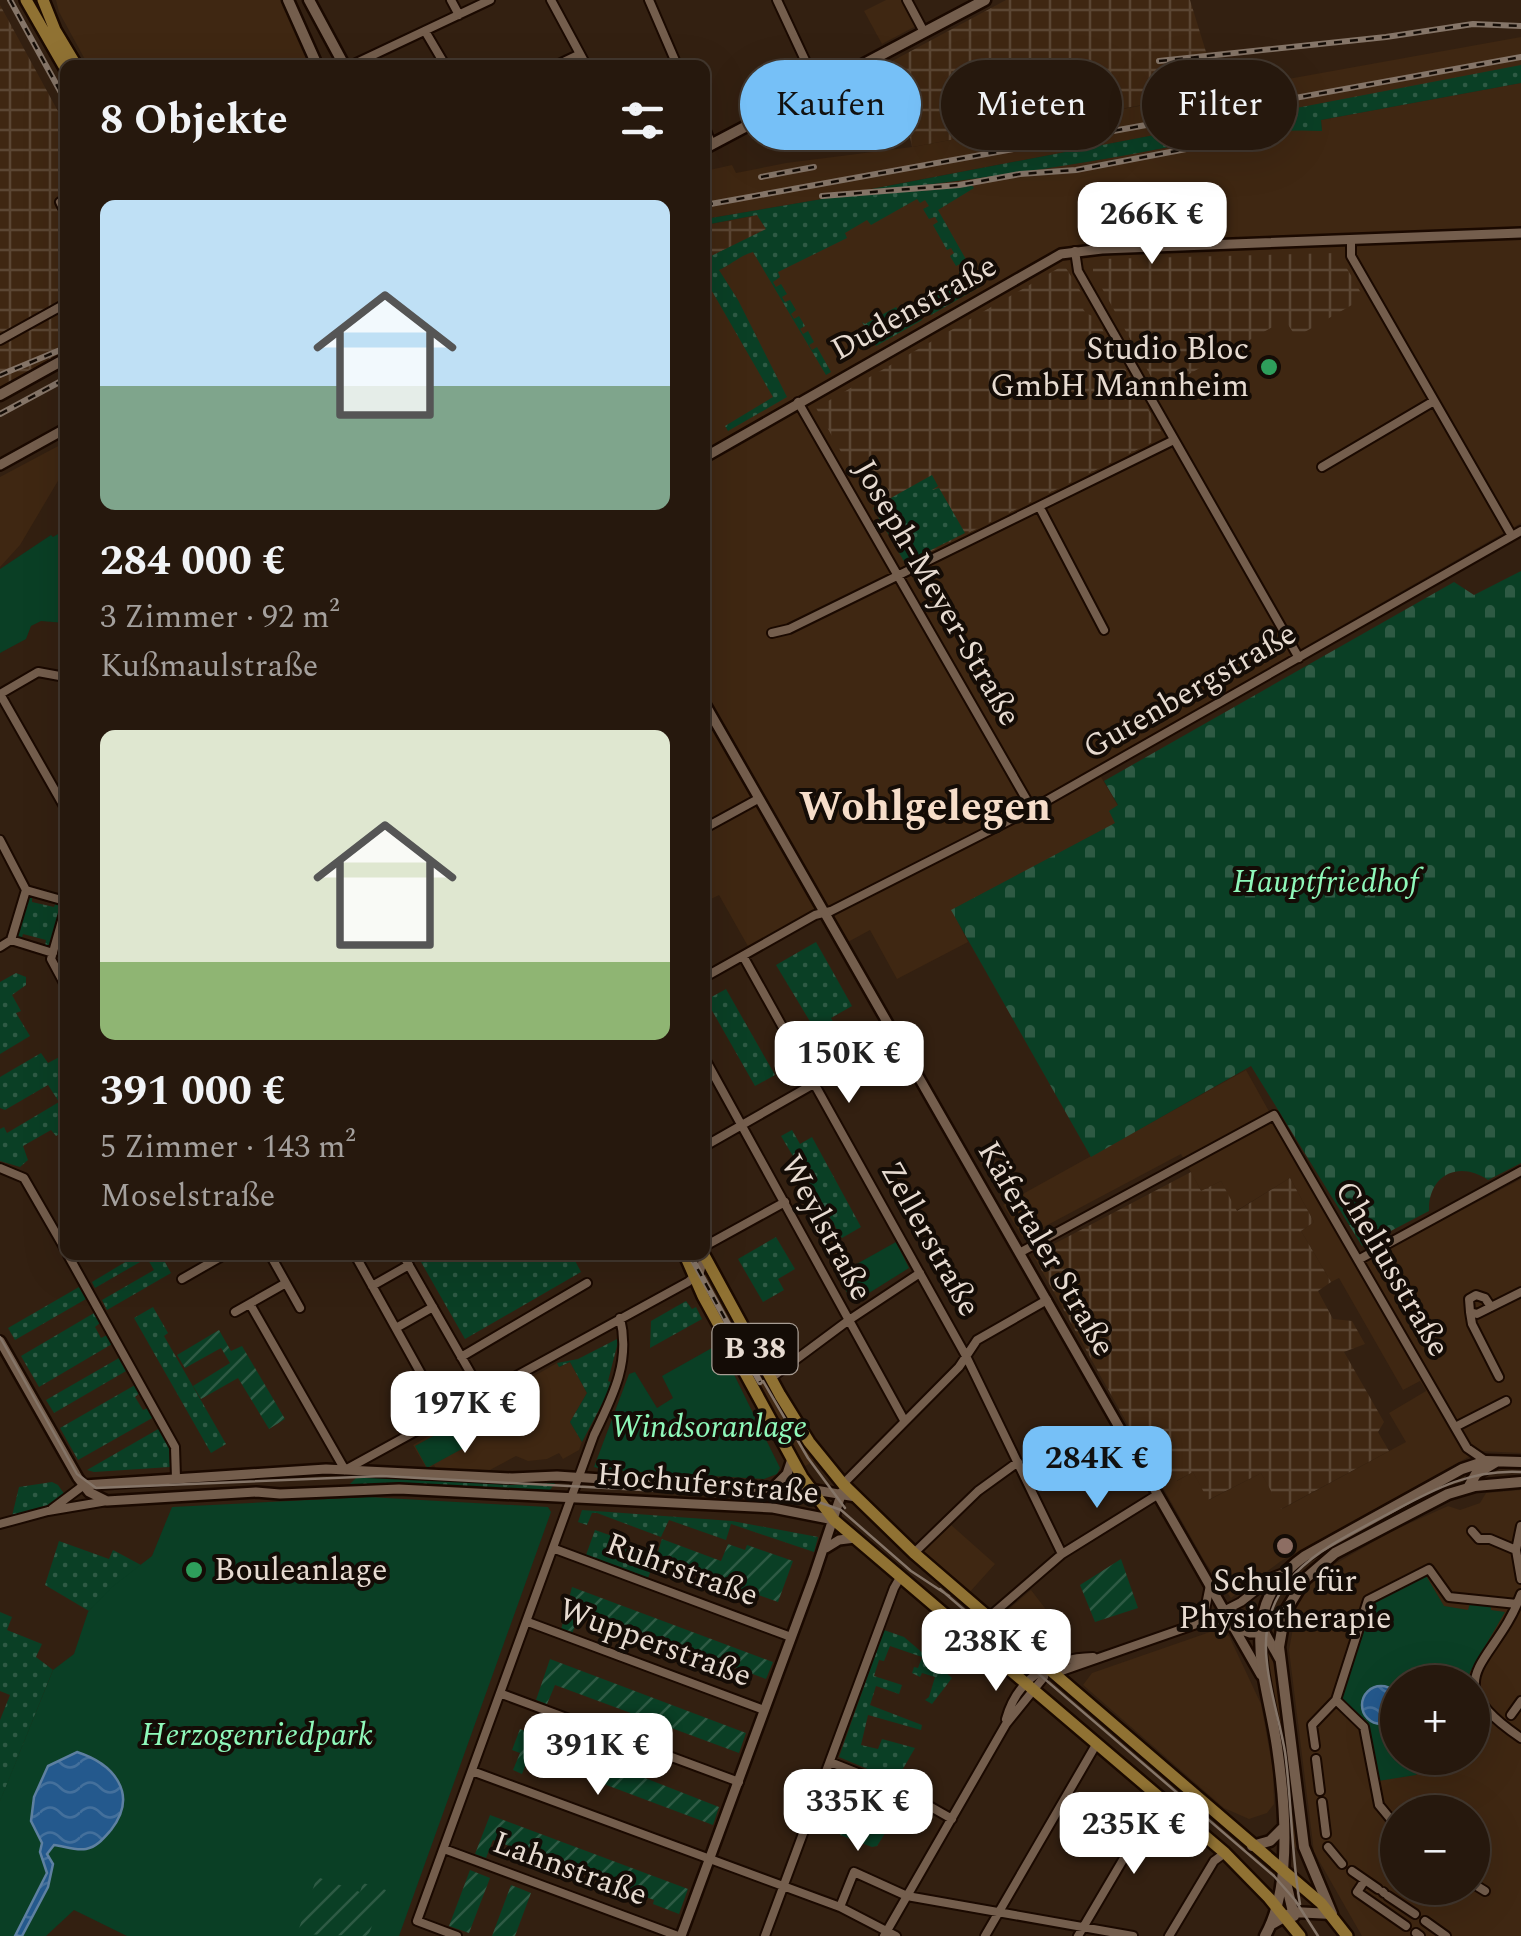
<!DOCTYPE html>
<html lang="de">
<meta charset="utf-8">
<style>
:root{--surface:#26180d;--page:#2e2116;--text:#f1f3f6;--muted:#a4a09d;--line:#42372e;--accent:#76c0f7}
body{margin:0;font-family:Spectral,serif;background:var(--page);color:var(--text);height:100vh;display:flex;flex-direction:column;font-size:38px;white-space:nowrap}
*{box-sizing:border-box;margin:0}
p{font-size:32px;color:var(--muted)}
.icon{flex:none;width:55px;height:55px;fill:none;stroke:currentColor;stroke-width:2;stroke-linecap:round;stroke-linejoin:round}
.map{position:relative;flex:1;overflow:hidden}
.details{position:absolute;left:60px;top:60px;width:650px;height:1200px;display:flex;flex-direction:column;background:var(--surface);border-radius:15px;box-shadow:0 10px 40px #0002,0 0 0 2px var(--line)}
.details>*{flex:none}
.banner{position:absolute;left:740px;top:60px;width:630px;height:90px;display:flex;gap:20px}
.controls{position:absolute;left:1380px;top:1665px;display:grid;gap:20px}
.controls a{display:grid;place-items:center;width:110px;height:110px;border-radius:50%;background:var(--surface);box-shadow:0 10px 40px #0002,0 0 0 2px var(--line);font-size:50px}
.price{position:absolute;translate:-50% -85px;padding:0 22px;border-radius:20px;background:#fff;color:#222;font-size:32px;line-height:65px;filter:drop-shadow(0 2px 5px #0008)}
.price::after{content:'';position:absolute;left:50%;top:60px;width:30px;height:22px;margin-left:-15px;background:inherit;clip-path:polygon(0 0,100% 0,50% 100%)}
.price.selected{background:var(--accent);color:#111}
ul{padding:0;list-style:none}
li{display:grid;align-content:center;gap:20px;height:530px;padding:0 40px}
li span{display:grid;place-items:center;height:310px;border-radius:15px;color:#555}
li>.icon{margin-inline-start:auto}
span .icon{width:180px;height:180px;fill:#fffc;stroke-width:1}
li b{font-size:42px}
h2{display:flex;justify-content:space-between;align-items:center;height:120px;padding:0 40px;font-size:42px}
.pill{padding:0 35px;border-radius:45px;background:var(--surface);box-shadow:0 10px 40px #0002,0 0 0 2px var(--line);font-size:35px;line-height:90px}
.pill.selected{background:var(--accent);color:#111}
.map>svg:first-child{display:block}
.built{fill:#3f2712;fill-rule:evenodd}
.industrial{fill:url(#industrial-grid)}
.grass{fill:url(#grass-dots)}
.cemetery{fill:url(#cemetery-stones)}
.park{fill:#0a3f25}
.garden{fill:url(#garden-furrows)}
.water{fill:url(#water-waves);stroke:#5e80a1;stroke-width:2.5}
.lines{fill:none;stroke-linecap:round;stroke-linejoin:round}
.minor-casing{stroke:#1a0900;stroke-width:12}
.tertiary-casing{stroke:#1a0900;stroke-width:14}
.secondary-casing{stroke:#1a0900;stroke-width:15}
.primary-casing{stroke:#1a0900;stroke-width:16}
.minor{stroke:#745e4d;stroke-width:8}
.tertiary{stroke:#745e4d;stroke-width:9}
.secondary{stroke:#745e4d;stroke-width:10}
.primary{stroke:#907233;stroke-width:11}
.tram{stroke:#857568;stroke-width:2.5}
.rail-casing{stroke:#857568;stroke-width:6}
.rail{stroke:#140c06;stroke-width:2.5;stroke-dasharray:8;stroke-linecap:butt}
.leisure-dot{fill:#2e9e5b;stroke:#140c06;stroke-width:4}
.education-dot{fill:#8d6e63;stroke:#140c06;stroke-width:4}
.labels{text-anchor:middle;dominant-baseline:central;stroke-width:8;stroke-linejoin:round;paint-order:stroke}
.shield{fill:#140c06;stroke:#a89d94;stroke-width:2.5}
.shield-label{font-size:30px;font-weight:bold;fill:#e7dbd1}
.street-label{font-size:32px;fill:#e7dbd1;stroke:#140c06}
.poi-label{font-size:32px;fill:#e7dbd1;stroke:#140c06;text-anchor:end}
.park-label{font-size:32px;font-style:italic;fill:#8ff9ba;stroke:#140c06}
.district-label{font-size:42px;font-weight:bold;fill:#f6ddc9;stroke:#140c06}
</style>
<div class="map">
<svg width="1521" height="1936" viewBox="0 0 1521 1936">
<defs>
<pattern id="industrial-grid" width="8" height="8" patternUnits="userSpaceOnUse" patternTransform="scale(2.5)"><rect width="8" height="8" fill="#3f2712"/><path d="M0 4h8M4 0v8" fill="none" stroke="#5b4633"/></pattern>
<pattern id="grass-dots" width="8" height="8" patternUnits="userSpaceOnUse" patternTransform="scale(2.5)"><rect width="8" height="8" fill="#0a3f25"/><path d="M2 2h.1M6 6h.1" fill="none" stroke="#2e5a44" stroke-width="1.8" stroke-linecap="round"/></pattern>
<pattern id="cemetery-stones" width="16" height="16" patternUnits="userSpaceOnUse" patternTransform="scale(2.5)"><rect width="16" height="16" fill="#0a3f25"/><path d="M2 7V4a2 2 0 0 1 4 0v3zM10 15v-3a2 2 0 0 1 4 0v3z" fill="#2e5a44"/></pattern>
<pattern id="garden-furrows" width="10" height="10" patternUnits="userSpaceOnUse" patternTransform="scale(2.5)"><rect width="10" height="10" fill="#0a3f25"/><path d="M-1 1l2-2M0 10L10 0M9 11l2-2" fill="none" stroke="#2e5a44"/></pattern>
<pattern id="water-waves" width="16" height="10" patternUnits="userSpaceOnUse" patternTransform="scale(2.5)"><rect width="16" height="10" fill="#24598d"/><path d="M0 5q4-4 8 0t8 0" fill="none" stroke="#44709c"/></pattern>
</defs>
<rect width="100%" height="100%" fill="#332011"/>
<path class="built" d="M56,0H282L313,65H88L59,12Z
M886,0H903L916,26L882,44L864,11Z
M1521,37V66L865,190L929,185L1086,162L1280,128L1322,131L1321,120L1521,83V523L1041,798L749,948L719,895L705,902V225L757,215L935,194L945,189L840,196L705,219V171L732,165L736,173L786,163L912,147Z
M62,444L65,469L20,545L0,567V477Z
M1101,777L1118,806L1116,823L952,910L968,942L897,979L870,930L848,942L832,915Z
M1246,1070L1355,1266L1521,1179V1453L1479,1451L1281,1561L1231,1598L1205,1562L1161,1484L1174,1476L1177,1481L1193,1472L1209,1500L1261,1473L1282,1509L1406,1442L1389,1413L1426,1391L1420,1381L1403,1390L1339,1278L1331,1282L1301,1231L1314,1222L1290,1178L1236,1211L1221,1181L1201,1191L1181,1154L1023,1238L1003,1205Z
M687,1255H697L748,1349L817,1459L802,1468Z
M570,1362L587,1393L570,1422L582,1442L579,1450L563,1459L559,1453L547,1459L528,1461L516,1456L488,1471L436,1469L434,1465L427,1469L413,1445L557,1363L560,1367Z
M1521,1485V1936H1362L1314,1852L1289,1650L1297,1607L1310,1585L1330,1567L1390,1532L1448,1506L1460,1510L1480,1503L1486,1493L1520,1490ZM1398,1682H1472V1758H1398ZM1398,1812H1472V1888H1398Z
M950,1524L995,1564L968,1594L920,1552Z
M1031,1590L1051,1616L1053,1624L1034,1646L1000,1617Z
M1213,1631L1229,1636L1261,1704L1273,1770L1274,1804L1267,1813L1249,1819L1224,1808L1083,1685L1092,1673Z
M1265,1645L1272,1654L1289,1746L1300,1847L1296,1848L1292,1845L1286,1772L1266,1670Z"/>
<path class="industrial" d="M1006,0H1190L1218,91L912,147L906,116L911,114L906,86H896L885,65Z
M0,5L65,124V354L0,389Z
M757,216L766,230L705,259V226Z
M1338,253L1364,298L1296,337L1285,320L1159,391L1093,272V264L1102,259Z
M1064,265L1088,303L1083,309L1086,313L1096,318L1161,431V438L905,564L816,408Z
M1191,1172L1201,1191L1221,1181L1237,1211L1290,1178L1314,1222L1301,1231L1331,1282L1318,1291L1333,1319L1352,1321L1365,1344L1344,1352L1384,1422L1378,1432L1389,1451L1281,1509L1261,1473L1208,1500L1193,1472L1176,1481L1173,1477L1161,1484L1033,1255Z"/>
<path class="grass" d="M1521,65V83L1321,120L1322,131C1253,127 1184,145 1116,157C1030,172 943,184 856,192Z
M971,184L974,188L938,210L981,286L931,315L919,296L924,299L961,278L959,272L963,270L960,264L956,266L950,256L954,253L951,248L947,250L933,225L938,222L935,217L929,219L923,209L929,206L925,200L920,203L917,199L871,225L867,220L845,233L847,238L778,272L780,277L773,282L776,287L781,284L787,294L782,297L785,302L790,300L796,310L791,314L794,319L799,316L805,326L800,329L803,334L808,331L814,342L809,345L812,350L817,347L831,372L826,375L753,252C739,256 731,265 719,270L738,300L787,397L728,431L725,426L773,397L705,279V259L766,229L757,215L705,225V219L840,196L934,190Z
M913,303L922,320L876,346L862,322L865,324L896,307L899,311Z
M932,475L938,486L932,490L939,488L965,533L905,563L873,508Z
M28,895L32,896V902L54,907L56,902L63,904L52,948L45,946L46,940L23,934L21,940L16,938Z
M816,942L852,1006L831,1018L842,1039L826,1048L776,965Z
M16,973L26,977V985L12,995L21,1011L16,1013L30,1036L0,1054V982Z
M726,989L775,1075L755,1086L706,1000Z
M41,1053L48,1063L65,1054V1075L59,1079L65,1090V1131L56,1136L51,1130L23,1146L28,1160L20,1167L0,1161V1129L4,1127L7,1133L59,1102L48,1085L5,1110L0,1108V1077Z
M792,1130L800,1144L812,1137L861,1227L842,1238L781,1136Z
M776,1237L795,1269L778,1279L784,1290L763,1302L738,1259Z
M137,1255H161L171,1273L107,1310L102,1300L154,1270L147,1258L95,1288L92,1282Z
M417,1255H572L581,1272L465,1339Z
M79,1287L86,1299L15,1340L8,1328Z
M686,1301L692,1309L696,1307L702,1319L650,1348L651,1321Z
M153,1307L168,1333L164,1336L226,1444L211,1453L134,1318Z
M94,1313L100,1323L95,1327L101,1338L107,1335L112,1344L39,1387L21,1356Z
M619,1338L608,1381L613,1383L582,1442L570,1422L587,1393L570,1362L559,1367L557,1363L578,1359Z
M119,1358L126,1371L54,1413L46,1400Z
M135,1385L140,1393L135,1397L143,1410L148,1408L154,1417L78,1460L60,1428Z
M160,1428L169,1448L170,1467L94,1472L87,1470Z
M360,1474L550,1479V1483H555L548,1493L348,1486Z
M52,1482L58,1485L65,1495L50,1505L12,1516L19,1487Z
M582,1510L732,1521L818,1537L814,1552L731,1524L726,1540L669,1520L661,1537L597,1513H592L587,1525L578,1522Z
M595,1530L658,1552L648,1578L586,1555Z
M59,1541L109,1559L113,1550L141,1565L89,1611L45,1585Z
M0,1612L12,1617L7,1630L42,1644L36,1657L53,1670L0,1802V1720L10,1695L0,1691Z
M884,1630L904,1637L952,1678L932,1704L925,1700L929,1697L935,1677L922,1673L920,1677L912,1673L914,1667L918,1668L922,1657L890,1646L884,1661L879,1660L874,1676L902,1685L899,1694L876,1686L870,1705L922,1725L921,1730L868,1715L861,1745L878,1749L882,1739L915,1748L896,1781L839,1757Z"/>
<path class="cemetery" d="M1521,571V1163L1488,1180C1459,1160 1428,1175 1429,1211L1362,1246L1251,1066L1091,1157L951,910L1115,823L1109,811L1118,805L1104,781L1454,582L1474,595Z"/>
<path class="park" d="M65,530V623L41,621L31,626L26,639L0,653V569L51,535L53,537Z
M896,1242L909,1268L853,1303L837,1275Z
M719,1344L780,1468L777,1474L764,1479L606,1470L594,1467L629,1374L635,1372L657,1408L673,1398L662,1376Z
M459,1422L471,1444L427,1468L415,1446Z
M368,1497L548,1507L551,1512L399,1936H127L74,1910L46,1936H0V1801L53,1670L74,1654L88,1612L112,1587L152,1556L172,1507Z
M1425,1574L1444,1606L1468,1610L1470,1603L1491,1605V1610L1505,1612L1470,1672L1467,1682H1398V1758H1427L1416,1775L1378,1781C1371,1738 1374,1730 1340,1700L1372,1602Z"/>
<path class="garden" d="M219,1330L231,1351L242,1346L285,1419L269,1429L238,1378L201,1399L193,1386L230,1363L221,1348L185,1368L177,1355Z
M662,1539L721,1561L728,1544L745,1550L747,1545L793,1561L778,1602L656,1558Z
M1121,1559L1138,1608L1095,1622L1080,1585Z
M572,1587L773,1662L766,1679L581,1610L572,1634L561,1630Z
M550,1659L746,1733L739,1753L555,1685L547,1704L536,1700Z
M520,1729L719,1807L713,1825L529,1756L522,1774L513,1770L520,1753L512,1750Z
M850,1808L882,1820L889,1827L877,1846L872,1847L840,1835Z
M490,1815L688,1889L679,1914L653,1904L654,1900L493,1840L486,1858L475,1854Z
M470,1870L490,1878L469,1933L449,1926Z
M317,1877L360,1892L363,1883L386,1890L368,1936L297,1934Z
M511,1885L531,1893L515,1936H492Z"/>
<path class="water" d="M1362 1705a19 19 0 1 1 38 0a19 19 0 1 1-38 0Z
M77,1752C114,1764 139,1794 111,1830C104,1838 97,1847 86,1849C75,1851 64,1846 54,1845L47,1854L53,1864L48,1887L22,1936H15L47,1873L40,1852L42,1843L31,1821L34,1797L48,1766Z"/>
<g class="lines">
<g class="minor-casing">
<path id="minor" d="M451,0L459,15
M551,0L586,65
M649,0L677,65
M777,0L818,88
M907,0L924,32
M425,31L445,65
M352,65L490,0
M557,65L580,54
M705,128L712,145
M60,202L65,212
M1351,240V256L1512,536
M1075,251L1078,271L1299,658
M0,340L65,304
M798,402L1032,809
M1322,467L1434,401
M1040,508L1104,630
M772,633L789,629L1174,440
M65,677L38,672L0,694L65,808
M705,828L758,799
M0,840L26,890L11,940L0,947
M26,890L65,901
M65,910L51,959L65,985
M11,940L53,953
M743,956L966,1356L1062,1554
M705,977L815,915L831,911L1032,809L1521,531
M705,1059L904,1420
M705,1146L896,1037
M0,1168L24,1178L65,1249
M705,1246L785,1202
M1021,1252L1274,1115L1467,1448L1486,1461
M68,1255L175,1447L176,1478
M355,1255L444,1415
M403,1255L482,1393
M272,1258L300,1308
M1358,1260L1521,1171
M182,1279L224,1255
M372,1286L409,1265
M250,1304L345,1470L688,1282L700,1272L704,1255
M1491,1307L1485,1298L1476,1295L1469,1299L1470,1312L1477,1314L1521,1292
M235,1312L286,1283
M1470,1312L1472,1324L1499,1377
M396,1328L433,1307
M461,1357L587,1283
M771,1378L849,1320L920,1273
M1455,1427L1506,1401
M843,1484L959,1367L977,1340L1047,1300
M52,1509L84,1485
M0,1524L48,1511L107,1501
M1472,1531L1479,1539H1490L1516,1550L1521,1579
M555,1549L791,1637
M1516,1550L1521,1526
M914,1553L978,1491L1018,1462
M1521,1594C1496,1665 1431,1677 1521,1738
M989,1617L1062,1554L1157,1495
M1203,1620L1210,1585
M528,1622L764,1710
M1202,1622L1234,1627
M1053,1674L1202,1622L1241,1602L1273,1577L1284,1573
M502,1694L739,1782
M1336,1700L1364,1727L1379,1805L1398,1828
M1511,1715L1521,1701
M1006,1719C1018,1677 1051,1658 1093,1657
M1315,1746L1312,1725L1336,1700L1368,1600L1429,1569L1449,1597L1517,1604
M1316,1759L1320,1791
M830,1762L901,1790L952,1819
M472,1771L840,1907L896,1936
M1322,1802L1326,1834
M1328,1847L1342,1864
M444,1849L678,1936
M1352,1871L1378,1889
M1365,1880L1357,1892L1406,1926
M1472,1883L1485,1891
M1383,1892L1384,1893
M1388,1896L1415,1914
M840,1907L854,1872L907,1896L1133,1936
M1425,1921L1446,1936
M1416,1933L1420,1936
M457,1936L417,1921L594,1435C613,1396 631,1361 620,1318
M765,1936L894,1588L901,1576
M884,1936L1006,1724L1044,1677L1046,1667
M985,1936L1097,1743
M1078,1936L1160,1797
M1169,1936L1214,1861L1225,1853"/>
</g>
<g class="tertiary-casing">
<path id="tertiary" d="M705,457L1061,254L1102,249L1521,233
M0,465L65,429
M705,704L1261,1675
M0,1341L78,1478L89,1492L107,1501L256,1492L280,1494L399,1489L773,1508L834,1520
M84,1485L326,1469L512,1478L557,1476L737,1488L809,1489L856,1497
M772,1489L787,1474L792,1459
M826,1548L839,1540L855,1538
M1225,1610L1260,1624L1279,1658
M1234,1627L1250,1633H1265
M681,1936L814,1576L842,1492"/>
</g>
<g class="secondary-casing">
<path id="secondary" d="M288,0L317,65
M309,0L344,65
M705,148L985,0
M0,395L65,359
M1468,1488L1476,1474L1496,1462
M1252,1846L1270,1841L1282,1829
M1284,1874L1294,1916
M1272,1924L1293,1912L1332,1914L1304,1847L1279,1647L1285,1612L1305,1579L1335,1553L1448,1494L1475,1486L1521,1482
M1265,1936C1293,1887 1285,1802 1277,1747C1267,1677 1233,1606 1305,1556L1462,1469L1486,1461L1521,1462"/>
</g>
<g class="primary-casing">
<path id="primary" d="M26,0L65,68
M43,0L55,30L76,65
M685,1255L703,1296L802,1477L834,1520L1225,1853L1269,1898L1300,1936
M704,1255L780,1395L809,1442L843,1484L914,1553L1321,1903L1347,1936"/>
</g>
<use href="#minor" class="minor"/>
<use href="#tertiary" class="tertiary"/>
<use href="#secondary" class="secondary"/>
<use href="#primary" class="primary"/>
<path class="tram" d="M0,1337L77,1474L96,1488L382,1476L810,1499L841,1510L911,1571L949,1596
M763,1381L808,1458L845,1508
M940,1589L1274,1876L1295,1900L1318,1936
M1300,1904C1291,1854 1292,1803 1285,1752C1280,1722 1270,1693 1267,1663C1256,1578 1324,1548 1386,1515C1431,1491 1469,1469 1521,1472"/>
<g class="rail-casing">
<path id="rail" d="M10,0L65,100
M1159,61L1386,37L1473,24L1521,26
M761,177L814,167
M822,196L959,185L1020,174L1076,170L1228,141
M705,205L1521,57
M0,375L65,348
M0,414L65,379
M690,1255L760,1382"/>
</g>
<use href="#rail" class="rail"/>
</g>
<g class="leisure-dot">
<circle cx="1269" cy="367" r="10"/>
<circle cx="194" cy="1570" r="10"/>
</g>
<circle class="education-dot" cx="1285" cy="1546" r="10"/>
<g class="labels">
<rect class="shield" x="712.5" y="1324" width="85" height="50" rx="8"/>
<g class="shield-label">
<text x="755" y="1349">B 38</text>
</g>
<g class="street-label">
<text transform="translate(914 308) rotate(-29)">Dudenstraße</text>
<text transform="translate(937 593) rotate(60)">Joseph-Meyer-Straße</text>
<text transform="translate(1190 691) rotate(-30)">Gutenbergstraße</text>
<text transform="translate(826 1228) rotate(62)">Weylstraße</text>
<text transform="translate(930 1239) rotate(61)">Zellerstraße</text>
<text transform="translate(1046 1249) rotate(60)">Käfertaler Straße</text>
<text transform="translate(1392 1269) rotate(60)">Cheliusstraße</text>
<text transform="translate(708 1484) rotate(5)">Hochuferstraße</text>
<text transform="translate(682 1570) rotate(20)">Ruhrstraße</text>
<text transform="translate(655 1643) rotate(20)">Wupperstraße</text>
<text transform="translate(570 1869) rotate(20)">Lahnstraße</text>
</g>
<g class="poi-label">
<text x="1249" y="349">Studio Bloc<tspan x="1249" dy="37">GmbH Mannheim</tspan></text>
<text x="214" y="1570" text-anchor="start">Bouleanlage</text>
<text x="1285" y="1581" text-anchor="middle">Schule für<tspan x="1285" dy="37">Physiotherapie</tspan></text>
</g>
<g class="park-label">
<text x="1326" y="882">Hauptfriedhof</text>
<text x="709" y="1427">Windsoranlage</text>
<text x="257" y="1735">Herzogenriedpark</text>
</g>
<g class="district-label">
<text x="925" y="807">Wohlgelegen</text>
</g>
</g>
</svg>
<div class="controls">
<a>+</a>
<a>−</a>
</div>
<b class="price" style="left:1152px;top:267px">266K €</b>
<b class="price" style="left:849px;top:1106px">150K €</b>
<b class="price" style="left:465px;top:1456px">197K €</b>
<b class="price selected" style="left:1097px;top:1511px">284K €</b>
<b class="price" style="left:996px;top:1694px">238K €</b>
<b class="price" style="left:598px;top:1798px">391K €</b>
<b class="price" style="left:858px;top:1854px">335K €</b>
<b class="price" style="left:1134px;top:1877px">235K €</b>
<div class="banner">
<a class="pill selected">Kaufen</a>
<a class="pill">Mieten</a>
<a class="pill">Filter</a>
</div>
<section class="details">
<h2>8 Objekte<svg class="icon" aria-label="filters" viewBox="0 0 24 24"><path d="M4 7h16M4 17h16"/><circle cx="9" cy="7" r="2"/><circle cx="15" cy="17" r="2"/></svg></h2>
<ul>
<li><span style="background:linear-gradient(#bfe0f5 60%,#7fa58c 0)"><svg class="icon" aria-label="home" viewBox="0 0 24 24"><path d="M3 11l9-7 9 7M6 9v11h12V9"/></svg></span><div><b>284 000 €</b><p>3 Zimmer · 92 m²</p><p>Kußmaulstraße</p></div></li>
<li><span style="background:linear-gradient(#dfe7d0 75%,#8fb573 0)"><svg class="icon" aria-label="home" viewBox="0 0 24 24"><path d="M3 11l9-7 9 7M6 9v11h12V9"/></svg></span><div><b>391 000 €</b><p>5 Zimmer · 143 m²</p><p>Moselstraße</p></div></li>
</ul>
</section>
</div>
